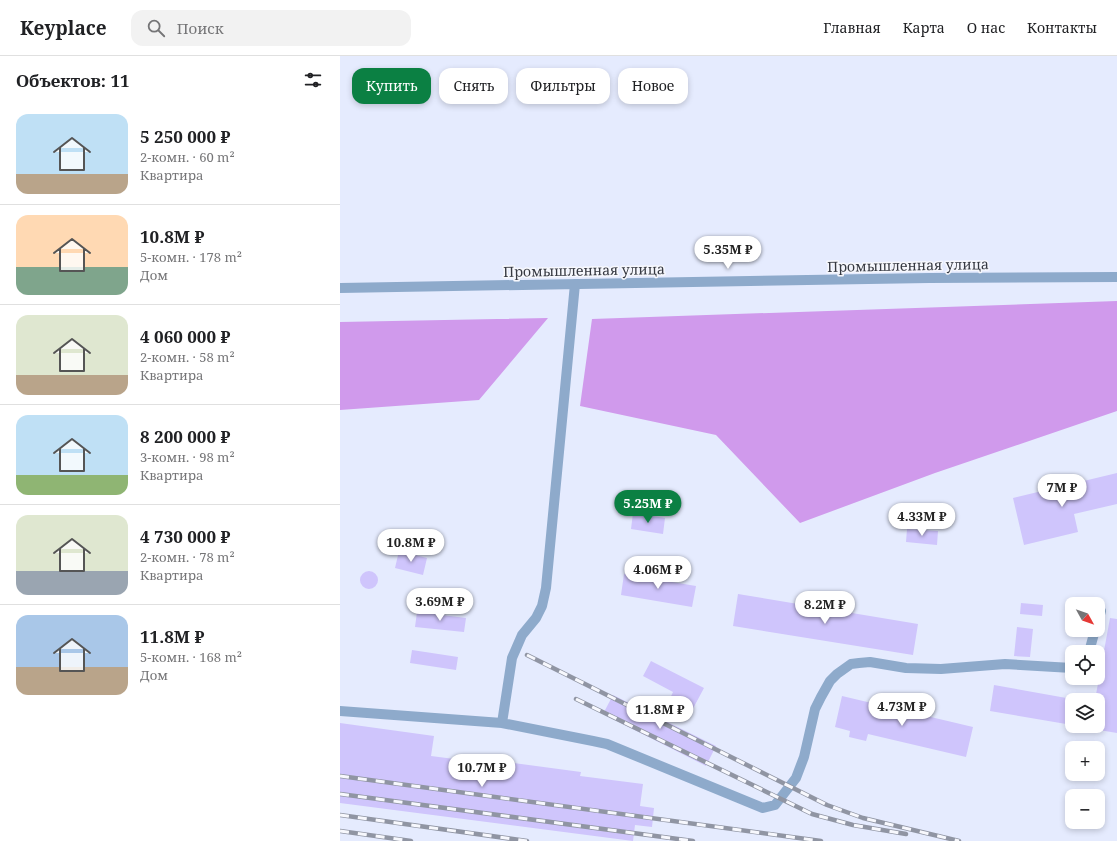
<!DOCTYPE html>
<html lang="ru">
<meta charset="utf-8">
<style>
:root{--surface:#fff;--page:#f2f2f2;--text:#202124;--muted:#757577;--line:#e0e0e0;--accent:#0b8043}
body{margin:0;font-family:"Noto Serif",serif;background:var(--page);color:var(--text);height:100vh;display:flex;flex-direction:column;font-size:15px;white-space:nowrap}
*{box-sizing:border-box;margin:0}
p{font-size:13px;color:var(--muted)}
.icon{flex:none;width:22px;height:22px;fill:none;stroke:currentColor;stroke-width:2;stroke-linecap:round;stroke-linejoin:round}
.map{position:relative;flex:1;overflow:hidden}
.details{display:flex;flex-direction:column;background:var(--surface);width:340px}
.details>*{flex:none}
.top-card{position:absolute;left:12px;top:12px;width:380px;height:36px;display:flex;gap:8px}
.needle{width:26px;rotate:130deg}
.tools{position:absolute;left:725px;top:541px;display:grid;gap:8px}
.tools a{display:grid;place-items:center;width:40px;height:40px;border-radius:8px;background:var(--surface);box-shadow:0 2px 6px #0003;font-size:20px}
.price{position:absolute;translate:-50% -34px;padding:0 9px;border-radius:14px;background:#fff;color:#222;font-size:13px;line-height:26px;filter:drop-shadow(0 1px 2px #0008)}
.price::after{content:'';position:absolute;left:50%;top:24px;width:12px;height:9px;margin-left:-6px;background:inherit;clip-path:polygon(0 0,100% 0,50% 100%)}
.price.current{background:var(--accent);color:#fff}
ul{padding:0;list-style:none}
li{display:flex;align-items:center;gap:12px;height:100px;padding:0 16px}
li+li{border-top:1px solid var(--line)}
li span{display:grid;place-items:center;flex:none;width:112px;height:80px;border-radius:12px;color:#555}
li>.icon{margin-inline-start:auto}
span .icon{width:48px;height:48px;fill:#fffc;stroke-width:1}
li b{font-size:17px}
h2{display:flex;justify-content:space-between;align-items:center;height:48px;padding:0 16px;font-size:17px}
.pill{padding:0 14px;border-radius:12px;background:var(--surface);box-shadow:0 2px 6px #0003;font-size:14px;line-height:36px}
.pill.current{background:var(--accent);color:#fff}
header{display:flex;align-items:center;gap:24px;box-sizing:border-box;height:56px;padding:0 20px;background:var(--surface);border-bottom:1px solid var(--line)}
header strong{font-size:19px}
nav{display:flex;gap:22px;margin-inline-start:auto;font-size:14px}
.search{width:280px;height:36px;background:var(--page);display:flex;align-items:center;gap:10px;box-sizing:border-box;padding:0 14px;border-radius:12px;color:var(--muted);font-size:15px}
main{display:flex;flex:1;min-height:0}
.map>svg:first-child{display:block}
.forest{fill:#d09aec}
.building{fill:#cfc5fc}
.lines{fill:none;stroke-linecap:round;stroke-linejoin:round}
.minor{stroke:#8eaacb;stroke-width:10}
.rail-casing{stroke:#9095a3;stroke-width:4.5}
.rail{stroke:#f7f8fd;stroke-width:3;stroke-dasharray:9;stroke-linecap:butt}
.labels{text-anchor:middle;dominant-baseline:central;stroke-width:3;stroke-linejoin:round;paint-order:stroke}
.street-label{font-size:14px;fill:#363942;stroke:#f7f8fd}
</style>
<header>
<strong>Keyplace</strong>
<div class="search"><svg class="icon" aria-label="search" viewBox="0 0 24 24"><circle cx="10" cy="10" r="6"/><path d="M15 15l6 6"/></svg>Поиск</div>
<nav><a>Главная</a><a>Карта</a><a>О нас</a><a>Контакты</a></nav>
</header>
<main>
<section class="details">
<h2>Объектов: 11<svg class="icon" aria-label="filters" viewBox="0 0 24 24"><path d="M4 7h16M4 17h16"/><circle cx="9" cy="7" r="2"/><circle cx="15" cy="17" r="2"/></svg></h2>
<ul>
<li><span style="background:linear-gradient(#bfe0f5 75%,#b9a48a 0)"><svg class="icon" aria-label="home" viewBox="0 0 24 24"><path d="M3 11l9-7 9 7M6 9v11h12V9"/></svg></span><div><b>5 250 000 ₽</b><p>2-комн. · 60 m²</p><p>Квартира</p></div></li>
<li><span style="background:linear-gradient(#ffd9b3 65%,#7fa58c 0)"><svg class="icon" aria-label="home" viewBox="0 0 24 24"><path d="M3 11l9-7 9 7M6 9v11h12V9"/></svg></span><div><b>10.8M ₽</b><p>5-комн. · 178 m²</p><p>Дом</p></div></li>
<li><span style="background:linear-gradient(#dfe7d0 75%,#b9a48a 0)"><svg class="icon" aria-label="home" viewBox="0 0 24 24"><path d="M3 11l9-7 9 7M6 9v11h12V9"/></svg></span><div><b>4 060 000 ₽</b><p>2-комн. · 58 m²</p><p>Квартира</p></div></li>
<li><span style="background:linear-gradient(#bfe0f5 75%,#8fb573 0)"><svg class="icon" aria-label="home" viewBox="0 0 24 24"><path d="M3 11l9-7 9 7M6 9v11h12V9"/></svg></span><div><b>8 200 000 ₽</b><p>3-комн. · 98 m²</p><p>Квартира</p></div></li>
<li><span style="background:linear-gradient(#dfe7d0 70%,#9aa5b1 0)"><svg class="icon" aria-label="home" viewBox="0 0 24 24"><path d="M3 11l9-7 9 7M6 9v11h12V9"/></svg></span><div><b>4 730 000 ₽</b><p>2-комн. · 78 m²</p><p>Квартира</p></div></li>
<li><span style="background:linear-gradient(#a9c7e8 65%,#b9a48a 0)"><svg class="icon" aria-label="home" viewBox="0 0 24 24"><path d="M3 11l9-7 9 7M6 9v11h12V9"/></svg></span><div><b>11.8M ₽</b><p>5-комн. · 168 m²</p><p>Дом</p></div></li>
</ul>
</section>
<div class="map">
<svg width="777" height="785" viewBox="0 0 777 785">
<rect width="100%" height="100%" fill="#e5ebfe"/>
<path class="forest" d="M777,245V355L595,417L460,467L376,379L240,350L252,263Z
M208,262L139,344L0,354V266Z"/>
<path class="building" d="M777,417V448L734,458L738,476L684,489L673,442Z
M293,457L325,462L323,478L291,473Z
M567,473L598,475L597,489L566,486Z
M59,495L87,502L83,519L55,512Z
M20 524a9 9 0 1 1 18 0a9 9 0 1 1-18 0Z
M284,518L356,530L352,551L281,539Z
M398,538L578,568L573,599L393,570Z
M681,547L703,549L702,560L680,558Z
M77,556L126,562L124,576L75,571Z
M770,562L777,563V677L741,671L758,670V644H755Z
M677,571L693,573L690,601L674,600Z
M72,594L118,601L116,614L70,607Z
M311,605L364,632L349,660L327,649L333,636L303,620Z
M654,629L732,643V669L650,655Z
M273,639L376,690L366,710L263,658Z
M502,640L633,671L626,701L528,678L526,685L509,681L510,675L495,671Z
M0,667L94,680L91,700L130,705V701L241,716L240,720L303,728L300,750L314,752L312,771L295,769L293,785L0,747Z"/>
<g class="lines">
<path class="minor" d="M0,232L589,222L777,221
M758,566L761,555
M749,596L755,574
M0,655L162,667L253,685L267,688L423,752L435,749L456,722L464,701L475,653L481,641L490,625L497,618L511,608L519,607L530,606L566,612L601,613L665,608L732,612
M162,667L172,602L182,579L196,562L202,550L206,532L235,228"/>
<g class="rail-casing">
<path id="rail" d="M187,599L487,749L523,762L619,785
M236,643L472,758L513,769L566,778
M0,720L481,785
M0,738L353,785
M0,759L187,785
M0,775L71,785"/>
</g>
<use href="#rail" class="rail"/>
</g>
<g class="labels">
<g class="street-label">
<text transform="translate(568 209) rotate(-1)">Промышленная улица</text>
<text transform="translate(244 214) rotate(-1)">Промышленная улица</text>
</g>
</g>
</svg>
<div class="tools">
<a><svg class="needle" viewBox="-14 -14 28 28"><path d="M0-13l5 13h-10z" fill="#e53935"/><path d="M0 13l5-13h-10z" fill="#757577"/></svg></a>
<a><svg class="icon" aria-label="locate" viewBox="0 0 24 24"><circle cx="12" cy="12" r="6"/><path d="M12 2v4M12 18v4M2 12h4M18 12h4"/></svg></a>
<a><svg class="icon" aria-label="layers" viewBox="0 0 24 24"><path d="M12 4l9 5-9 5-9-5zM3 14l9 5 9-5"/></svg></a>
<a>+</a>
<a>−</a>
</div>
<b class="price" style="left:388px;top:214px">5.35M ₽</b>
<b class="price" style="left:722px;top:452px">7M ₽</b>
<b class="price current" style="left:308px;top:468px">5.25M ₽</b>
<b class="price" style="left:582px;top:481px">4.33M ₽</b>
<b class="price" style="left:71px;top:507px">10.8M ₽</b>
<b class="price" style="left:318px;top:534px">4.06M ₽</b>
<b class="price" style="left:100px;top:566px">3.69M ₽</b>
<b class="price" style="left:485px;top:569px">8.2M ₽</b>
<b class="price" style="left:562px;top:671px">4.73M ₽</b>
<b class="price" style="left:320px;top:674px">11.8M ₽</b>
<b class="price" style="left:142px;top:732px">10.7M ₽</b>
<div class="top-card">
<a class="pill current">Купить</a>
<a class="pill">Снять</a>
<a class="pill">Фильтры</a>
<a class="pill">Новое</a>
</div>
</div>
</main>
